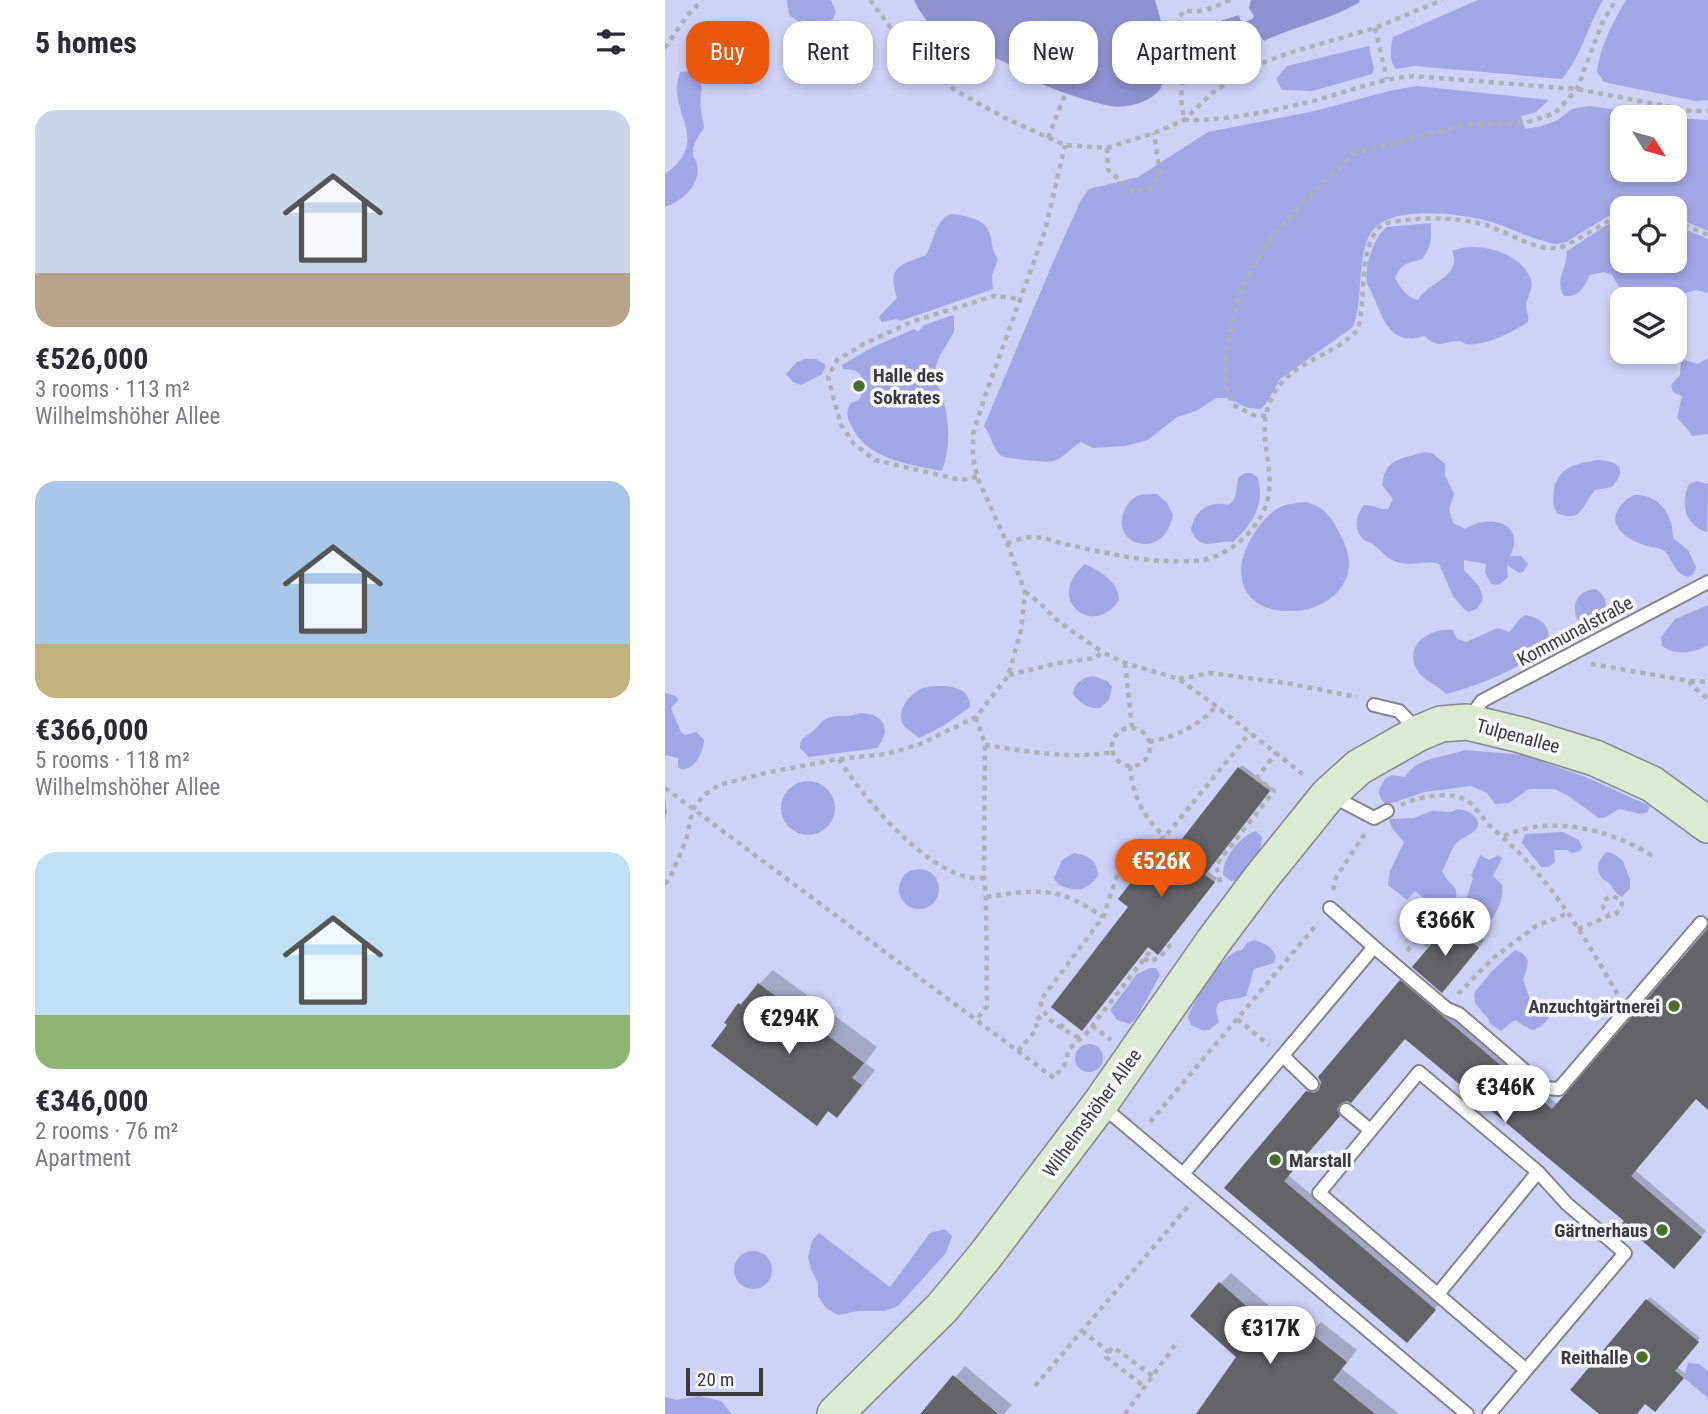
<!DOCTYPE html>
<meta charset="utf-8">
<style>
:root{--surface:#fff;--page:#f7f7f7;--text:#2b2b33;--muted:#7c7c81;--accent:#ea580c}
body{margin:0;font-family:"Roboto Condensed",sans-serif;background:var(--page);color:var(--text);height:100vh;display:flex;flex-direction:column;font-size:26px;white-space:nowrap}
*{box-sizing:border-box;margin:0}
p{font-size:23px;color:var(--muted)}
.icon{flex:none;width:38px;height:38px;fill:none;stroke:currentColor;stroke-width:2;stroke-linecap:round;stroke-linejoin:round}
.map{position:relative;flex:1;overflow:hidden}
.drawer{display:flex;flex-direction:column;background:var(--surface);width:665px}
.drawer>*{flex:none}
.hud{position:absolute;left:21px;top:21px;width:665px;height:63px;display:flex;gap:14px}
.needle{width:46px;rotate:127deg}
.fabs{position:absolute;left:945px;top:105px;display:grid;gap:14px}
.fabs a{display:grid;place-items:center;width:77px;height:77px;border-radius:14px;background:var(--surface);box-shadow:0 4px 10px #0003;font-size:35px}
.scale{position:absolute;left:21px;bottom:18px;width:77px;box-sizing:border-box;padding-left:7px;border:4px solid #3a3a3b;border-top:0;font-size:19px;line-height:24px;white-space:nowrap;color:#3a3a3b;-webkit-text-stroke:5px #f9fafe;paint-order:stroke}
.price{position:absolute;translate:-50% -60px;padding:0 16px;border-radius:24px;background:#fff;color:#222;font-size:23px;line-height:46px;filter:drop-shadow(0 2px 4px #0008)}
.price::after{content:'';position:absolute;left:50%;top:42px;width:21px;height:16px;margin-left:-10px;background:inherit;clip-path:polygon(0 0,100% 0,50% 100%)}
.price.selected{background:var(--accent);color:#fff}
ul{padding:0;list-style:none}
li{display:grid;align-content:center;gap:14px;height:371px;padding:0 35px}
li span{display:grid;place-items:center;height:217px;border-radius:21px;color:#555}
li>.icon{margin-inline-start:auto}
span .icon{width:126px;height:126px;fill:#fffc;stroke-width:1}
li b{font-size:30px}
h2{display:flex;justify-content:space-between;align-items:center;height:84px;padding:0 35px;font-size:30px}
.pill{padding:0 24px;border-radius:21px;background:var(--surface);box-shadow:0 4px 10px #0003;font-size:24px;line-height:63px}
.pill.selected{background:var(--accent);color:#fff}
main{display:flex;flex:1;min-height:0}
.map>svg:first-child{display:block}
.green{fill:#ced1f8;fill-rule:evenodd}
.forest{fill:#a3a6e4}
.water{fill:#8f92ce}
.shadow{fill:#0003}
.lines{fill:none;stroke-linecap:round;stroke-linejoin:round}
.stream{stroke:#8f92ce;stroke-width:8}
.building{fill:#636467}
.service-casing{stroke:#858589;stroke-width:16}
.secondary-casing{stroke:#858589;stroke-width:38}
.path{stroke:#afb0b2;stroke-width:4.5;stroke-dasharray:5 5;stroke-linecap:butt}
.service{stroke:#fff;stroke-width:12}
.secondary{stroke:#dcead1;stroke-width:35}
.poi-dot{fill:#496e28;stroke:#f9fafe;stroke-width:2.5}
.labels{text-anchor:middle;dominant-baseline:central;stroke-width:7;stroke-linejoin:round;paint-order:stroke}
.poi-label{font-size:19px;font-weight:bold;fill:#3a3a3b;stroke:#f9fafe;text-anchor:end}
.street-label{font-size:19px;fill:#3a3a3b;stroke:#f9fafe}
</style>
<main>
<section class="drawer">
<h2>5 homes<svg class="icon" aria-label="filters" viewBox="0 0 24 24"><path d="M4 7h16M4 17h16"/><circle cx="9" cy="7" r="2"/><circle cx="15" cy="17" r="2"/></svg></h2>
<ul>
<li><span style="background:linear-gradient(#c9d6e8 75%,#b9a48a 0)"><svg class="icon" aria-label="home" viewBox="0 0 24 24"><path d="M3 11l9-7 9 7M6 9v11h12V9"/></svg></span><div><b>€526,000</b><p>3 rooms · 113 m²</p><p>Wilhelmshöher Allee</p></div></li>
<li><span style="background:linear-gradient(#a9c7e8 75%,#c2b280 0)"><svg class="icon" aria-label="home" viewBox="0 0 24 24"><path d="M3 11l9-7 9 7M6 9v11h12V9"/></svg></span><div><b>€366,000</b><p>5 rooms · 118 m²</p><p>Wilhelmshöher Allee</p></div></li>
<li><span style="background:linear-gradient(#bfe0f5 75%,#8fb573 0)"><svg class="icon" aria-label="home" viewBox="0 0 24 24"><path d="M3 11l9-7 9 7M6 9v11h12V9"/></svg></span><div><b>€346,000</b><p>2 rooms · 76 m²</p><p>Apartment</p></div></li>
</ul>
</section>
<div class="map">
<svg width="1043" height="1414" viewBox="0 0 1043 1414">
<rect width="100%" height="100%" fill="#ecedf0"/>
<path class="green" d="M0,0H1043V1414H0ZM957,117H1010V170H957ZM957,208H1010V261H957ZM957,299H1010V352H957Z"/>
<path class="forest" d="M122,0H166L171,12C159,40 143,29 124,15Z
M813,0H938C923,25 916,57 897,79L750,66L731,69C723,60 726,47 728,37Z
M961,0H1043V100L1030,101L939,82L932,72C935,46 948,22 961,0Z
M704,46L709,69L707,74L647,91L617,90L611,79L622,66Z
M25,71C44,86 33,91 36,110C37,117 39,122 39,128C33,136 27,145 28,154C28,158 32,161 32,165C36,185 17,201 0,207V174C49,139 0,113 15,72Z
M752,86L884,100L871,112L856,116L860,129L877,126L893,120L907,109L924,106L1003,117H957V170H1010V118L1043,120V231L1010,217V208H957L901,242L891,244C866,240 844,226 819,220C790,213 719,204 704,236C691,264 699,298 688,327L615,379L600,405L595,409L583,408L562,398H551L531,411L512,417L483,440L460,446L428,448L416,442C406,447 399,458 389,461C383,463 339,459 335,455C327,447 326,434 319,426L389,260L416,200L424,189L473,177L543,132L650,111L724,91Z
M288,214C300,216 319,218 324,232C328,242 326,250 333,259L327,275L328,289L235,321L231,319L217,322L214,318L215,315L232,298C222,266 235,265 261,255C269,242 270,217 288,214Z
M957,219V261H1010V225L1043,239V293L1031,290L1017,294L1005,291L991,296L978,297L968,292H957L947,275L939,272L925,275C918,288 915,297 899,296C889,280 902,269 902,251L940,226Z
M766,223C766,238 767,246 757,259C741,265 739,261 730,277C734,287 742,298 753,300C762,282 798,277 787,251C811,240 858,253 866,280C869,290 861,297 861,307C862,313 864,316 863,322C847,332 820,347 800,344C799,343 797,342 795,341C779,340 776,351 759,336C725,348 717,316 707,293C706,289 703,287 702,283C699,268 709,235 722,227Z
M289,315V332L274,357L268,376C284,404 288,441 277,471C243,464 202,460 186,425C182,417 181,413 185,404L195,399C201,381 200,369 178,369L177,365L206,348L249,329L253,332L259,325Z
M1043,358V434L1027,436L1024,431L1012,418L1017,396L1008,392L1006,385L1015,375L1016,363L1019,360L1033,364Z
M140,359H151L161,365L157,374L136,385L128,382L121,374L132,362Z
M759,452L767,453L780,464V475L789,494L784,510L788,523L800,529C824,513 862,523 845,556H856L863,564L858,572L854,573L842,565L843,577L834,585L826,584L820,572L821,564L799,560V570L814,586L818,598L813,608L804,612L799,609L788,596L774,564C764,560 748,566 736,563C722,560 719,553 709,545C706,542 702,542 699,540C688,531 691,514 699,505C708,504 714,510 723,509L728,499L717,485C721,456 737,460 759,452Z
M932,460C954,461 963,468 947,487L930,490C917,505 917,524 892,513C887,505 888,499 889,490C893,466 912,464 932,460Z
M580,473H586L593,478C600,506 587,524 568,542C551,539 536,554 526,530C529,511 544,500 563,505C574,499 570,487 574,477Z
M1032,481L1043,484L1042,532C1020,526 1015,503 1024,484Z
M492,494L502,503L508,515C507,520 505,526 502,531C486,557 445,541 460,509C463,503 469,496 475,495C480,494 487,494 492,494Z
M970,495C995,494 1008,516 1008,538L1023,550L1031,567L1028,574L1024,577C1007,574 1009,558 998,550C993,547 988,548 982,546C969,542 946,531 951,514C955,504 961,499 970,495Z
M640,502C658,506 665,515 674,532C678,540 684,552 684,562C685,590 657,610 631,611C617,611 603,611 591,602C559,578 585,529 610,510C619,504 629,503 640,502Z
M420,564C435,572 453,580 454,600C429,639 378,600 420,564Z
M931,589C944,599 942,606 937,621L928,626L912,619C906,602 913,591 931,589Z
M1043,605V645C1030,653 1010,656 997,646L996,637L1010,619Z
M860,615C882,619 888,631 881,651C845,671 821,683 781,694C773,685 761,682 754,673C736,648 763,627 788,630L792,639L801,642L833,628L844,632C851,626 852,619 860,615Z
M428,676L442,681L447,687L444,700L435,708C424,709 415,704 408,694C410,683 416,678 428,676Z
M280,686C294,688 305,691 305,707L278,726L254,738C250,734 244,731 240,727C228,713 245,693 258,688C265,686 273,686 280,686Z
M0,693L11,696L13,700L6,708L16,732L20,735L31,732L39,740C38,753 30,770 16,769L13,767V758L0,755Z
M194,713C218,713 228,728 212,748L144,757L135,748C135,737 141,737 148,731C153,727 155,722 161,719C172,713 183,719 194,713Z
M800,750L859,755L923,778L985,806L983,812L977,814L954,809L941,817L934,818L902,795L889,789H864L844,803L830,804L822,793L806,786L760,792L721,805C711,794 713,789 721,778L728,775L740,777C753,756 778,758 800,750Z
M116 808a27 27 0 1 1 54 0a27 27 0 1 1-54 0Z
M793,809C799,810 803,811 808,815C825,831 795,836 789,846C784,854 782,863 777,871C786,890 796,882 789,906C787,913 787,916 781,920L776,912L750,891L742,900L723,885L725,871L739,842L727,828L724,819L749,818L767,811L786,812Z
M591,831L597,837L595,852L572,881H566L558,875C557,859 576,835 591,831Z
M898,832L914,840L917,848L915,851L907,853L902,850H889L890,862L884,867H876L857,843L860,834Z
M942,852L949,854L958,861L965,880V888L957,897C949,893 950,890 945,884C943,881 938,880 936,877C930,868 934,858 942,852Z
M409,853C425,856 432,860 433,876C424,887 418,892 403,888C396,886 393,886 389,878L397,860Z
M815,855L824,860L833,855L837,858L828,876L837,885C840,904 826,925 810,933L799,928L794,922L808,878L806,876Z
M234 889a20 20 0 1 1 40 0a20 20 0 1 1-40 0Z
M589,940C599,943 608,947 611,957L609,963L589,969L581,996C565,1003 544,993 554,1022L544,1030H537L526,1025L523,1018C529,1000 557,951 577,950L582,943Z
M850,950L857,953L863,960L861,972L858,979L864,997L873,1001L880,1000C892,1012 881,1026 868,1030C846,1022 857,1013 836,1031L824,1023V1020L810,1003L809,993L827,971Z
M485,968H491L495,975L472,1017L465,1024L452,1020L445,1010L472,974Z
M410 1058a14 14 0 1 1 28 0a14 14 0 1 1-28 0Z
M280,1229L287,1236L281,1253L233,1306L220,1311H193L173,1315L161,1308L153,1296V1283L146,1269L143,1257L147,1241L154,1233L225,1287L265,1233Z
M69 1270a19 19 0 1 1 38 0a19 19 0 1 1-38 0Z
M1023,1363L1034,1364L1043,1371V1398L1019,1378Z
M34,1396L56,1401L67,1414H0V1397L11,1400Z"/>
<path class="water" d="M249,0H490C497,23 509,66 495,89C486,102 461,109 446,106C428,103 386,89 370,81C360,76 352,69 343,64C331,56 314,55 301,51C280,45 258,20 249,0Z
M586,0H694L695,2C665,20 630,26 599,41L586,23L589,16L584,8Z
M574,15L581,40L579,43L551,52L524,66L518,30L530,29L538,22L545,24Z"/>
<path class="shadow" d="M577,765L607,788L542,871L552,878L496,950L466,907L455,899L489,856L500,864Z
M0,798L2,812L0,819Z
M792,917L820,940L783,984L785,924Z
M1043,931V1107L1031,1097L970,1170L1041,1231L1014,1261L962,1221L741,1037L677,1103L679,1109L623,1175L775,1303L747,1335L562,1187L643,1092L648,1086L656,1088L741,976L893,1105Z
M108,970L212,1047L200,1063L210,1070L186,1101L172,1116L165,1110L151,1123L64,1025L75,1004Z
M566,1273L641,1338L656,1322L692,1350L677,1369L734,1414H533L573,1357L555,1284Z
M985,1297L1035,1338L1012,1367L1021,1374L993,1407L980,1402L970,1414H937L908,1390Z
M300,1366L347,1405L339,1414H257Z"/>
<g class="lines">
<path class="stream" d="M567,33L596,19
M492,50H509L531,44"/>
</g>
<path class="building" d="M573,767L605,791L540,875L550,882L493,955L483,947L417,1031L386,1007L463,907L453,899L485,858L496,866Z
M784,923L814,948L777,993L747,967Z
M1043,928V1110L1031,1099L966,1176L1037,1237L1009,1269L957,1223L959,1221L740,1039L686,1103L682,1101L675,1104L672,1109L675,1116L619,1181L771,1310L742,1343L559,1188L641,1091L649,1093L654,1090L656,1082L653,1077L735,980L887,1109Z
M93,983L199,1063L187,1078L197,1085L172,1118L163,1111L152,1126L46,1046L62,1025L59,1023L73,1003L76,1005Z
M554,1282L630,1349L644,1332L682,1362L668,1380L710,1414H531L571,1357L525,1316Z
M981,1299L1034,1342L1010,1371L1019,1378L990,1412L980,1404L972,1414H934L905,1390Z
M288,1375L333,1414H255Z"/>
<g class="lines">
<g class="service-casing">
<path id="service" d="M709,705L734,711L752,730
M804,719L817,701L1043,582
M667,796L709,818L722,811
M709,947L782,1009L794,1014L880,1088L894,1089L1036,923
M618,1056L647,1084
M436,1105L802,1414
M681,1110L705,1130
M518,1174L709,947L665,908
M773,1294L873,1172
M824,1414L960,1253L902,1204L873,1172L754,1072L654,1193L861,1370"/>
</g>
<g class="secondary-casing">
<path id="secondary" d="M170,1414L277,1308L320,1256L435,1104L548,942L596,878L663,795L694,767L754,733L776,724L802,722L856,735L930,758L987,784L1043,825"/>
</g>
<path class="path" d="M205,0L247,56L291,91L340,118L400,145L442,148L489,133L519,120L546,94L586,67L624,53L710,28L777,0
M565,0C550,6 536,15 520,10L514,17L519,68L516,99L519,120C562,121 606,111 648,101C682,92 713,79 748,76L912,89L1027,111H1043
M710,28L722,79
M0,48L22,16L37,0
M247,56L272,31
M383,138L401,92
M442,148L443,170L467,191L485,189L495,174L489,133
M1010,221L1043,235
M601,416H591L568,405L561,387V350L574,293L600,246L640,200L688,154L801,124L860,123L890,113L912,89L938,21L951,0
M312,477L296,480L210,460L189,444L176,425L163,377L172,360L199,344L246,322L329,296L356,299
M342,543C350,541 360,537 368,537C380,537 393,543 405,545C436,552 467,559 499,561C511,561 525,562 537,560C567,555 601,524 604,492C608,457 589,430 609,393C629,359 673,355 693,329C701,300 694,253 712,230C719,221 731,222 742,220C768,217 796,218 821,225C843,232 868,250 892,248C903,248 941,220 957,214
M360,592L375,603L394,622L437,652
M460,663L467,727
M926,664L1025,681L1026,685L1043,699
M344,675L394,663L430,658L437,652L460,663L514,679L551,706L640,776
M514,679L546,673L627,684L692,697
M1025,681L1043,682
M311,717L320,745L319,878L321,897L322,1006L311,1021
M447 747a19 19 0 1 1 38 0a19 19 0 1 1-38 0Z
M484,742C510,737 534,726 551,706
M320,745C360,751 406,760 447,752
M174,759C198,798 269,884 319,878
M465,766C467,795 479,818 500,837
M591,779L611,753
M0,788L389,1078L400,1064L404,1049L421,1034L486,950
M736,805C752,797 782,791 799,799C810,804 818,820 828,829C883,874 918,934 953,995
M839,836C887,814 946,830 988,856
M555,882L551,865L609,791L592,778
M0,884L5,878L21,840L28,809L38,796L54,785L100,773L174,759L221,754L253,745L311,717L343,676L356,631L360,592L342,543L312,477L308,458V434L319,399L380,231L400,145
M668,890L671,877L701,832
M321,897C374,889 393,886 438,917
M913,929C927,924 939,917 952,913L957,904L955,899L947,896L939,900L938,907L943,914
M753,938L764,947
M742,951L772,916
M479,958L485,962L495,957L509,941
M793,994L828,958L871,926L904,913
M572,1019L604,1045
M427,1026L446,1040
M395,1028L403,1020
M414,1038C394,1026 382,1024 375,1001L438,917L452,876L462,864L500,837L585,733
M353,1051L372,1029L370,1020L379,1015
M485,1122L653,923
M417,1331L444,1352L441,1357L480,1387
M444,1352L448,1347L488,1376
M370,1386L526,1203
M460,1414L513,1341"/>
<use href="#service" class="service"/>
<use href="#secondary" class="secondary"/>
</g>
<g class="poi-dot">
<circle cx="194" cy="386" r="7"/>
<circle cx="1009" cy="1006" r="7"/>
<circle cx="610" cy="1160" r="7"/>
<circle cx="997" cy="1230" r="7"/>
<circle cx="977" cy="1357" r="7"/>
</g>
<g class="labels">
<g class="poi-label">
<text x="208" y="375" text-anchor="start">Halle des<tspan x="208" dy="22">Sokrates</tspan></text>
<text x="995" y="1006">Anzuchtgärtnerei</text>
<text x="624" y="1160" text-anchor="start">Marstall</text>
<text x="983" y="1230">Gärtnerhaus</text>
<text x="963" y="1357">Reithalle</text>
</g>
<g class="street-label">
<text transform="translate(910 631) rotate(-28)">Kommunalstraße</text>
<text transform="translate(853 736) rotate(15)">Tulpenallee</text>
<text transform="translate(427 1113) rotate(-54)">Wilhelmshöher Allee</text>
</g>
</g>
</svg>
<div class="fabs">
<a><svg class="needle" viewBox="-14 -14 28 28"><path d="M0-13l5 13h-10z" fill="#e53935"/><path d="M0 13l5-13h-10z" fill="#7c7c81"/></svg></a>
<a><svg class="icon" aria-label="locate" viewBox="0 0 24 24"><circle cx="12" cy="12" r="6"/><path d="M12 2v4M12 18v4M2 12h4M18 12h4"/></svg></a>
<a><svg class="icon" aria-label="layers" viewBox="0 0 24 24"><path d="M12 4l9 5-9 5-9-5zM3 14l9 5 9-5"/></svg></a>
</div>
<div class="scale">20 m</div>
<b class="price selected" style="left:496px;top:899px">€526K</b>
<b class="price" style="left:780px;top:958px">€366K</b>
<b class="price" style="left:124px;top:1056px">€294K</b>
<b class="price" style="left:840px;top:1125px">€346K</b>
<b class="price" style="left:605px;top:1366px">€317K</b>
<div class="hud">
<a class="pill selected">Buy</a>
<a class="pill">Rent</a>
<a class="pill">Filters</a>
<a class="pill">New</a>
<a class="pill">Apartment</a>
</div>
</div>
</main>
